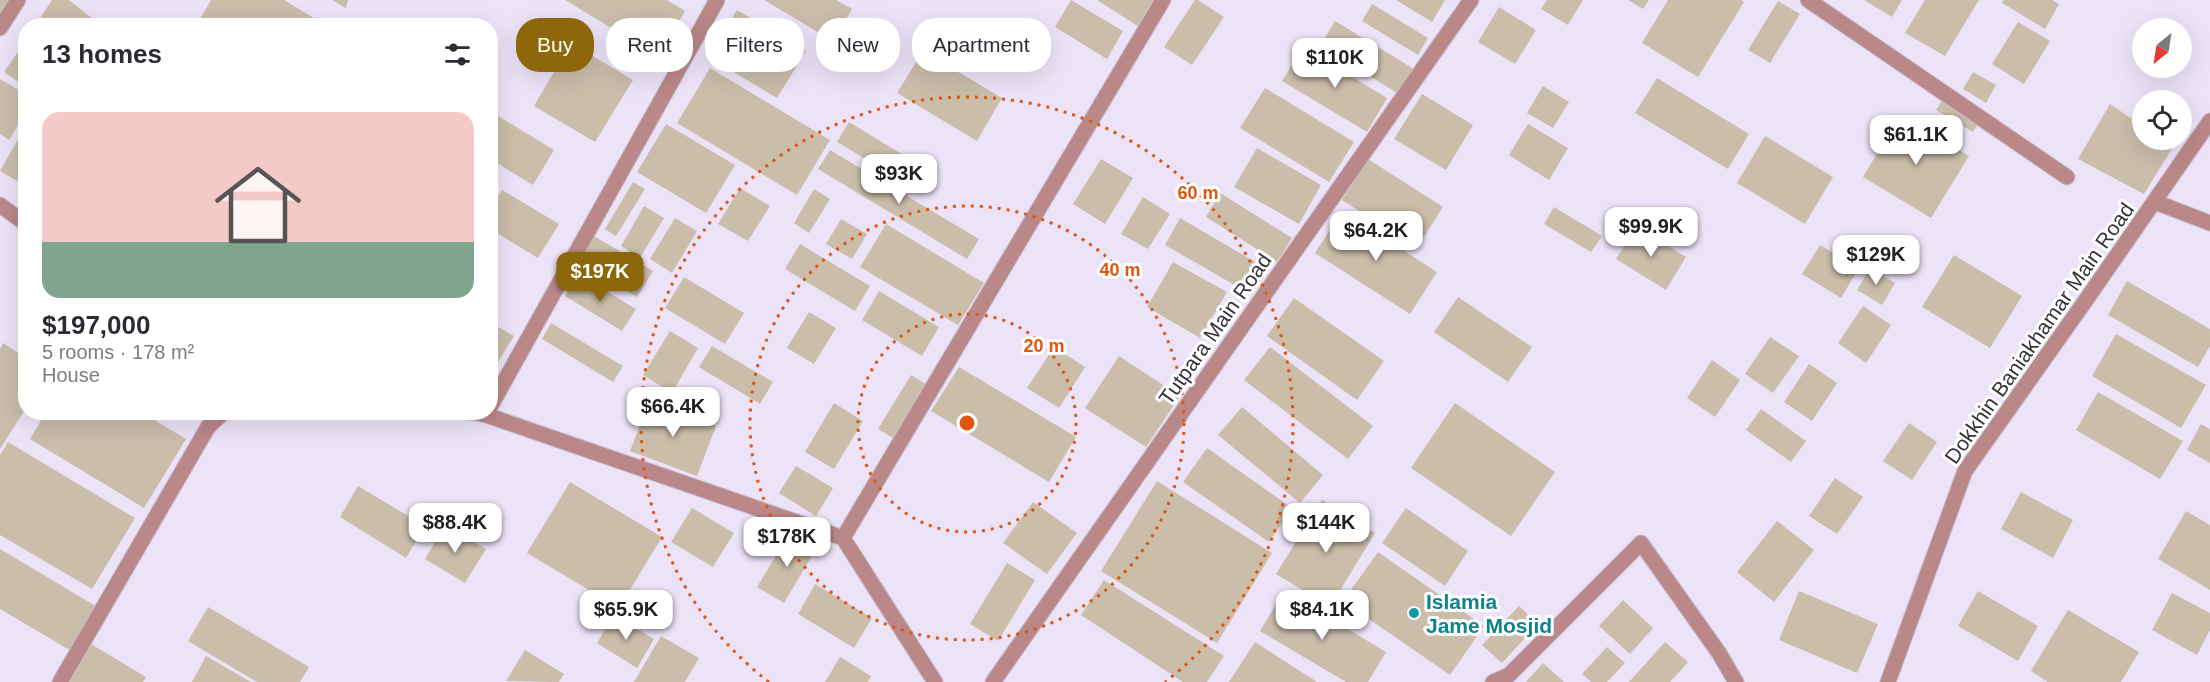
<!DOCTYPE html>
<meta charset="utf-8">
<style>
:root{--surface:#fff;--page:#f7f7f7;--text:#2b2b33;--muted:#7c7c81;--accent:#8d6709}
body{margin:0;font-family:Arial,sans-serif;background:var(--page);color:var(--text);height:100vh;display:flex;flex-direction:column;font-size:22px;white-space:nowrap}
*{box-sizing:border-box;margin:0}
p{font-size:20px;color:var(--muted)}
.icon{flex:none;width:33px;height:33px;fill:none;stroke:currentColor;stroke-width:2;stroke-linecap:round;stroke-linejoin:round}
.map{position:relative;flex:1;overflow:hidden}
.side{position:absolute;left:18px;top:18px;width:480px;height:402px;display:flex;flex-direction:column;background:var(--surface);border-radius:24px;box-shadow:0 6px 24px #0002}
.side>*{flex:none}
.hud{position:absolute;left:516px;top:18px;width:570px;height:54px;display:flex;gap:12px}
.needle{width:39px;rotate:210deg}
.controls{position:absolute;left:2132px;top:18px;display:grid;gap:12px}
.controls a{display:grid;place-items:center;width:60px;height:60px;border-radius:50%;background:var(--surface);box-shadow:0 6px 24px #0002;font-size:30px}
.price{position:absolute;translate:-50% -51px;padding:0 14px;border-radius:12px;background:#fff;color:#222;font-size:20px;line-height:39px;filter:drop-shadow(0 2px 3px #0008)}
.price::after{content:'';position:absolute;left:50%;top:36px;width:18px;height:14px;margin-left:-9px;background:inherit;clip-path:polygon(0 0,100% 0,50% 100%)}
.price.current{background:var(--accent);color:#fff}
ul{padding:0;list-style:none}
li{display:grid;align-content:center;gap:12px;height:318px;padding:0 24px}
li span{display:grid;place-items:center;height:186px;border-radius:18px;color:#555}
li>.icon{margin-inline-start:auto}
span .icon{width:108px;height:108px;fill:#fffc;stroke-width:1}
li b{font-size:26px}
h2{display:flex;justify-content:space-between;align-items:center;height:72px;padding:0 24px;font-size:26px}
.chip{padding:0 21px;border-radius:24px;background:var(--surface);box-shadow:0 6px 24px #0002;font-size:21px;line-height:54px}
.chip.current{background:var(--accent);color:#fff}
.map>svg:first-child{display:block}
.building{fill:#cabdaa}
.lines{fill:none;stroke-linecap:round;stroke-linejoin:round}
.minor-casing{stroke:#c7bfd2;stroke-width:17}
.minor{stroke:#bb8889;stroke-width:15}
.ring{fill:none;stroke:#df570e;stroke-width:3;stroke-dasharray:3 6}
.culture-dot{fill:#0f9aa8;stroke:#fff;stroke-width:2}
.labels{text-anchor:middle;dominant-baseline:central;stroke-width:6;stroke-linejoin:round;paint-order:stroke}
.street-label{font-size:21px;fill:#343139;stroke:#fff}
.culture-label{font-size:21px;font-weight:bold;fill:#0d838f;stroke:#fff;text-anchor:start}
.centre{fill:#df570e;stroke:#fff;stroke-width:3}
.ring-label{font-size:18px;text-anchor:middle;font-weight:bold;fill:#df570e;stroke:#fff;stroke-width:6;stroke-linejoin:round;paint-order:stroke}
</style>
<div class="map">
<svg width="2210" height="682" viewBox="0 0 2210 682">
<rect width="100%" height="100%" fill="#ece3f8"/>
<path class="building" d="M0,0H9L0,15Z
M52,0H69L102,26H35Z
M211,0H284L317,20L313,26H196Z
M332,0H348L346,8Z
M565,0H667L685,11L658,56Z
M764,0H836L852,9L833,41Z
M1071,0L1123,31L1107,59L1055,27Z
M1097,0H1154L1161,5L1144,30Z
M1195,0H1198L1224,17L1192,65L1164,47Z
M1396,0H1445L1432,22Z
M1547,0H1583L1568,25L1541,9Z
M1628,0H1649L1643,9Z
M1668,0H1741L1744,2L1698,77L1642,43Z
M1864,0H1902L1892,17Z
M1925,0H1979L1945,56L1905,33Z
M2003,0H2052L2059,4L2045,29L2002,3Z
M1778,1L1800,14L1770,63L1748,50Z
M1372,4L1428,38L1418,55L1362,21Z
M1499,7L1536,30L1515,64L1478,42Z
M737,10L806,51L777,98L709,57Z
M1335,21L1414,69L1399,94L1320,46Z
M2018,22L2050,41L2024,84L1992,64Z
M26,40V87L4,72Z
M571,43L633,80L595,142L534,106Z
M1303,47L1387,98L1367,132L1282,81Z
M923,51L1002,98L977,141L897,93Z
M710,68L830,140L797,195L677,123Z
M1973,72L1996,85L1986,103L1963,89Z
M1657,78L1749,134L1728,169L1635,113Z
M0,79L26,94V112L9,140L0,134Z
M1543,86L1569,102L1553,128L1527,113Z
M1265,88L1354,142L1329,182L1240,128Z
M1948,91L1985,113L1973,132L1936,110Z
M1422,94L1473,125L1446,170L1394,139Z
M2110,104L2142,126V140H2162L2173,147L2144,194L2078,159Z
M490,111L554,150L533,185L490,159Z
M1900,115L1969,156L1931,218L1863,177Z
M849,122L923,167L911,186L837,142Z
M666,124L735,165L706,213L637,172Z
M1528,124L1568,148L1549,180L1509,155Z
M26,125V186L0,171Z
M1765,136L1833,177L1805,224L1737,183Z
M1257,148L1321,185L1299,224L1234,187Z
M830,150L979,239L967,259L818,169Z
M1101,159L1133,178L1105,224L1073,204Z
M1368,159L1443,207L1417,248L1342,200Z
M633,182L645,189L616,236L605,229Z
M740,188L770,206L748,241L718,224Z
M814,189L830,199L809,233L794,223Z
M502,190L559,224L538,258L490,229V208Z
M1220,193L1292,238L1277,262L1206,217Z
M1143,197L1170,214L1148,249L1121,234Z
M644,206L664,218L640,258L621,246Z
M1554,207L1602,236L1591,252L1544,224Z
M1342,211L1437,272L1410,314L1315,253Z
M675,218L697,231L672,273L650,259Z
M1180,218L1267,269L1252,295L1165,245Z
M841,219L867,234L852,259L826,244Z
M886,224L984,283L958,325L860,267Z
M1636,227L1686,257L1666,290L1616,259Z
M594,236L653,271L637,297L579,262Z
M800,244L870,286L855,311L785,269Z
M1820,245L1859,268L1841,298L1802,274Z
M1954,255L2022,296L1990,348L1922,307Z
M1173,262L1227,292L1200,338L1147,307Z
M1870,268L1895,283L1882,305L1857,290Z
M578,274L636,309L622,331L565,296Z
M684,277L744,313L725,344L665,308Z
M2127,281L2210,329V346L2198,367L2108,315Z
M879,291L939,327L922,356L862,320Z
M1458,297L1532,347L1508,382L1434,332Z
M1294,298L1384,361L1357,400L1267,336Z
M1863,306L1891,325L1866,363L1838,343Z
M809,312L836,328L814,364L787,348Z
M490,322L514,336L490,375Z
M551,323L623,366L613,382L542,339Z
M670,331L698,348L672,393L643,375Z
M2116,334L2206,385L2181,428L2092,376Z
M1770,337L1799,356L1773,393L1745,374Z
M3,343L26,358V408L0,449V349Z
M712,346L773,382L760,404L699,367Z
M1054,347L1085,367L1059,408L1027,388Z
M1270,347L1373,426L1348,459L1244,380Z
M1119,356L1180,396L1146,447L1085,408Z
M1712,360L1740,380L1715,417L1687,398Z
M1809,364L1837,383L1812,421L1784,402Z
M959,367L1076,437L1049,482L931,411Z
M911,375L929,386L896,440L878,429Z
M2098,392L2183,441L2160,479L2076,430Z
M649,401L716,426L697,476L630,451Z
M834,403L863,421L834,469L805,452Z
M1455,403L1555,472L1511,536L1411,468Z
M1242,407L1323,475L1300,503L1218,435Z
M1761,409L1806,441L1791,462L1746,430Z
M46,412H141L186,439L144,508L30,439Z
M1909,423L1937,442L1912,480L1883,461Z
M2201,424L2210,429V463L2187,450Z
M8,442L135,518L92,589L0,535V455Z
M1207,448L1292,508L1269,542L1183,482Z
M796,466L833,488L816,516L779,493Z
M1835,478L1863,497L1837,534L1809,516Z
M1157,481L1272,553L1217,643L1101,571Z
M570,482L662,537L619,608L527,553Z
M358,486L425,526L406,558L340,517Z
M2021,492L2073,520L2053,558L2001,529Z
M1322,500L1375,533L1330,607L1276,574Z
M1033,502L1077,533L1047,574L1003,543Z
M692,508L734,533L713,567L671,542Z
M1406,508L1468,551L1445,586L1382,543Z
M2186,511L2210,525V590L2158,559Z
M1777,521L1814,550L1774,602L1737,572Z
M445,525L486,549L465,583L425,559Z
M790,533L816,549L784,603L757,587Z
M0,549L99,608L73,652L0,609Z
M1378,552L1484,626L1450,675L1343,601Z
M1007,563L1035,580L998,641L970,624Z
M1104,580L1224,656L1207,682H1183L1081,615Z
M815,584L872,618L854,648L798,614Z
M1284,591L1386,652L1368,682H1346L1260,631Z
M1799,591L1878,624L1857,673L1779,640Z
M1978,591L2038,626L2018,661L1958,626Z
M2172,593L2210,613V630L2197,655L2152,630Z
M1623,600L1653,628L1630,654L1599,626Z
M1519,606L1538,624L1502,663L1482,645Z
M208,607L309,667L300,682H257L188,641Z
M2068,610L2139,652L2121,682H2048L2031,671Z
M614,615L654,639L637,668L597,643Z
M661,636L699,658L685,682H634Z
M86,641L146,677L143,682H61Z
M1255,642L1317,682H1229Z
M1665,642L1688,662L1670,682H1629Z
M1607,647L1625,663L1607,682H1591L1582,674Z
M525,650L564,674L559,682L506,681Z
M206,656L251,682H192Z
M840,657L871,676L868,682H825Z
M1543,663L1564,682H1526Z"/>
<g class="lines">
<g class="minor-casing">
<path id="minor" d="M1808,0L2067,177
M0,28L18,0
M2155,202L2210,223
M0,205L26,224
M490,407L717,0
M470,412L486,415L843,538L935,682
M843,538L1163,0
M60,682L208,427L224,412
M993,682L1471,0
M1493,682L1509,675L1641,543L1719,653L1736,682
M1888,682L1965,471L2086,300L2210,121"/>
</g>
<use href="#minor" class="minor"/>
</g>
<g class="ring">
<circle cx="967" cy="423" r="109"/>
<circle cx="967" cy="423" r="217"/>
<path d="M769 682A326 326 0 1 1 1165 682"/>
</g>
<circle class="culture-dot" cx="1414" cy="613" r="6"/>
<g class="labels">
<g class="street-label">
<text transform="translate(1215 329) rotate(-55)">Tutpara Main Road</text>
<text transform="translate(2039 333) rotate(-55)">Dokkhin Baniakhamar Main Road</text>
</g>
<g class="culture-label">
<text x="1426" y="601">Islamia<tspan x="1426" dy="24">Jame Mosjid</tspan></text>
</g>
</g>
<circle cx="967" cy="423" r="9" class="centre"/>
<g class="ring-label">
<text x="1198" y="199">60 m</text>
<text x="1120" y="276">40 m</text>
<text x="1044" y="352">20 m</text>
</g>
</svg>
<div class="controls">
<a><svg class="needle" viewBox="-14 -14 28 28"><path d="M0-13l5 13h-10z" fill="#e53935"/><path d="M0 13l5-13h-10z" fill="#7c7c81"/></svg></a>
<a><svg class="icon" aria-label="locate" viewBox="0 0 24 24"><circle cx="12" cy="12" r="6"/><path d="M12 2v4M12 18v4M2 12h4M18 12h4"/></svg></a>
</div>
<b class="price" style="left:1335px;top:89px">$110K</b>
<b class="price" style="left:1916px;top:166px">$61.1K</b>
<b class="price" style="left:899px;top:205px">$93K</b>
<b class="price" style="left:1651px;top:258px">$99.9K</b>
<b class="price" style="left:1376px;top:262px">$64.2K</b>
<b class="price" style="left:1876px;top:286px">$129K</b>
<b class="price current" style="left:600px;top:303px">$197K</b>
<b class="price" style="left:673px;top:438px">$66.4K</b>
<b class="price" style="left:455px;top:554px">$88.4K</b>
<b class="price" style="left:1326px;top:554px">$144K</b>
<b class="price" style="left:787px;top:568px">$178K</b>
<b class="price" style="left:626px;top:641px">$65.9K</b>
<b class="price" style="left:1322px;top:641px">$84.1K</b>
<div class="hud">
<a class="chip current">Buy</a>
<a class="chip">Rent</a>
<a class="chip">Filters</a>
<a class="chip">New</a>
<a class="chip">Apartment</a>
</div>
<section class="side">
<h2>13 homes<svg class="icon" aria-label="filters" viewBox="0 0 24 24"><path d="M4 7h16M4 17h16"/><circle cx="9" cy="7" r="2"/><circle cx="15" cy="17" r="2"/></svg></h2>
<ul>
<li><span style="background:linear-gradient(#f6c9c9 70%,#7fa58c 0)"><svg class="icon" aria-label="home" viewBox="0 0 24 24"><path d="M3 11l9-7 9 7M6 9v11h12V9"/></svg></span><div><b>$197,000</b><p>5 rooms · 178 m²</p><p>House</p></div></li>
</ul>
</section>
</div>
